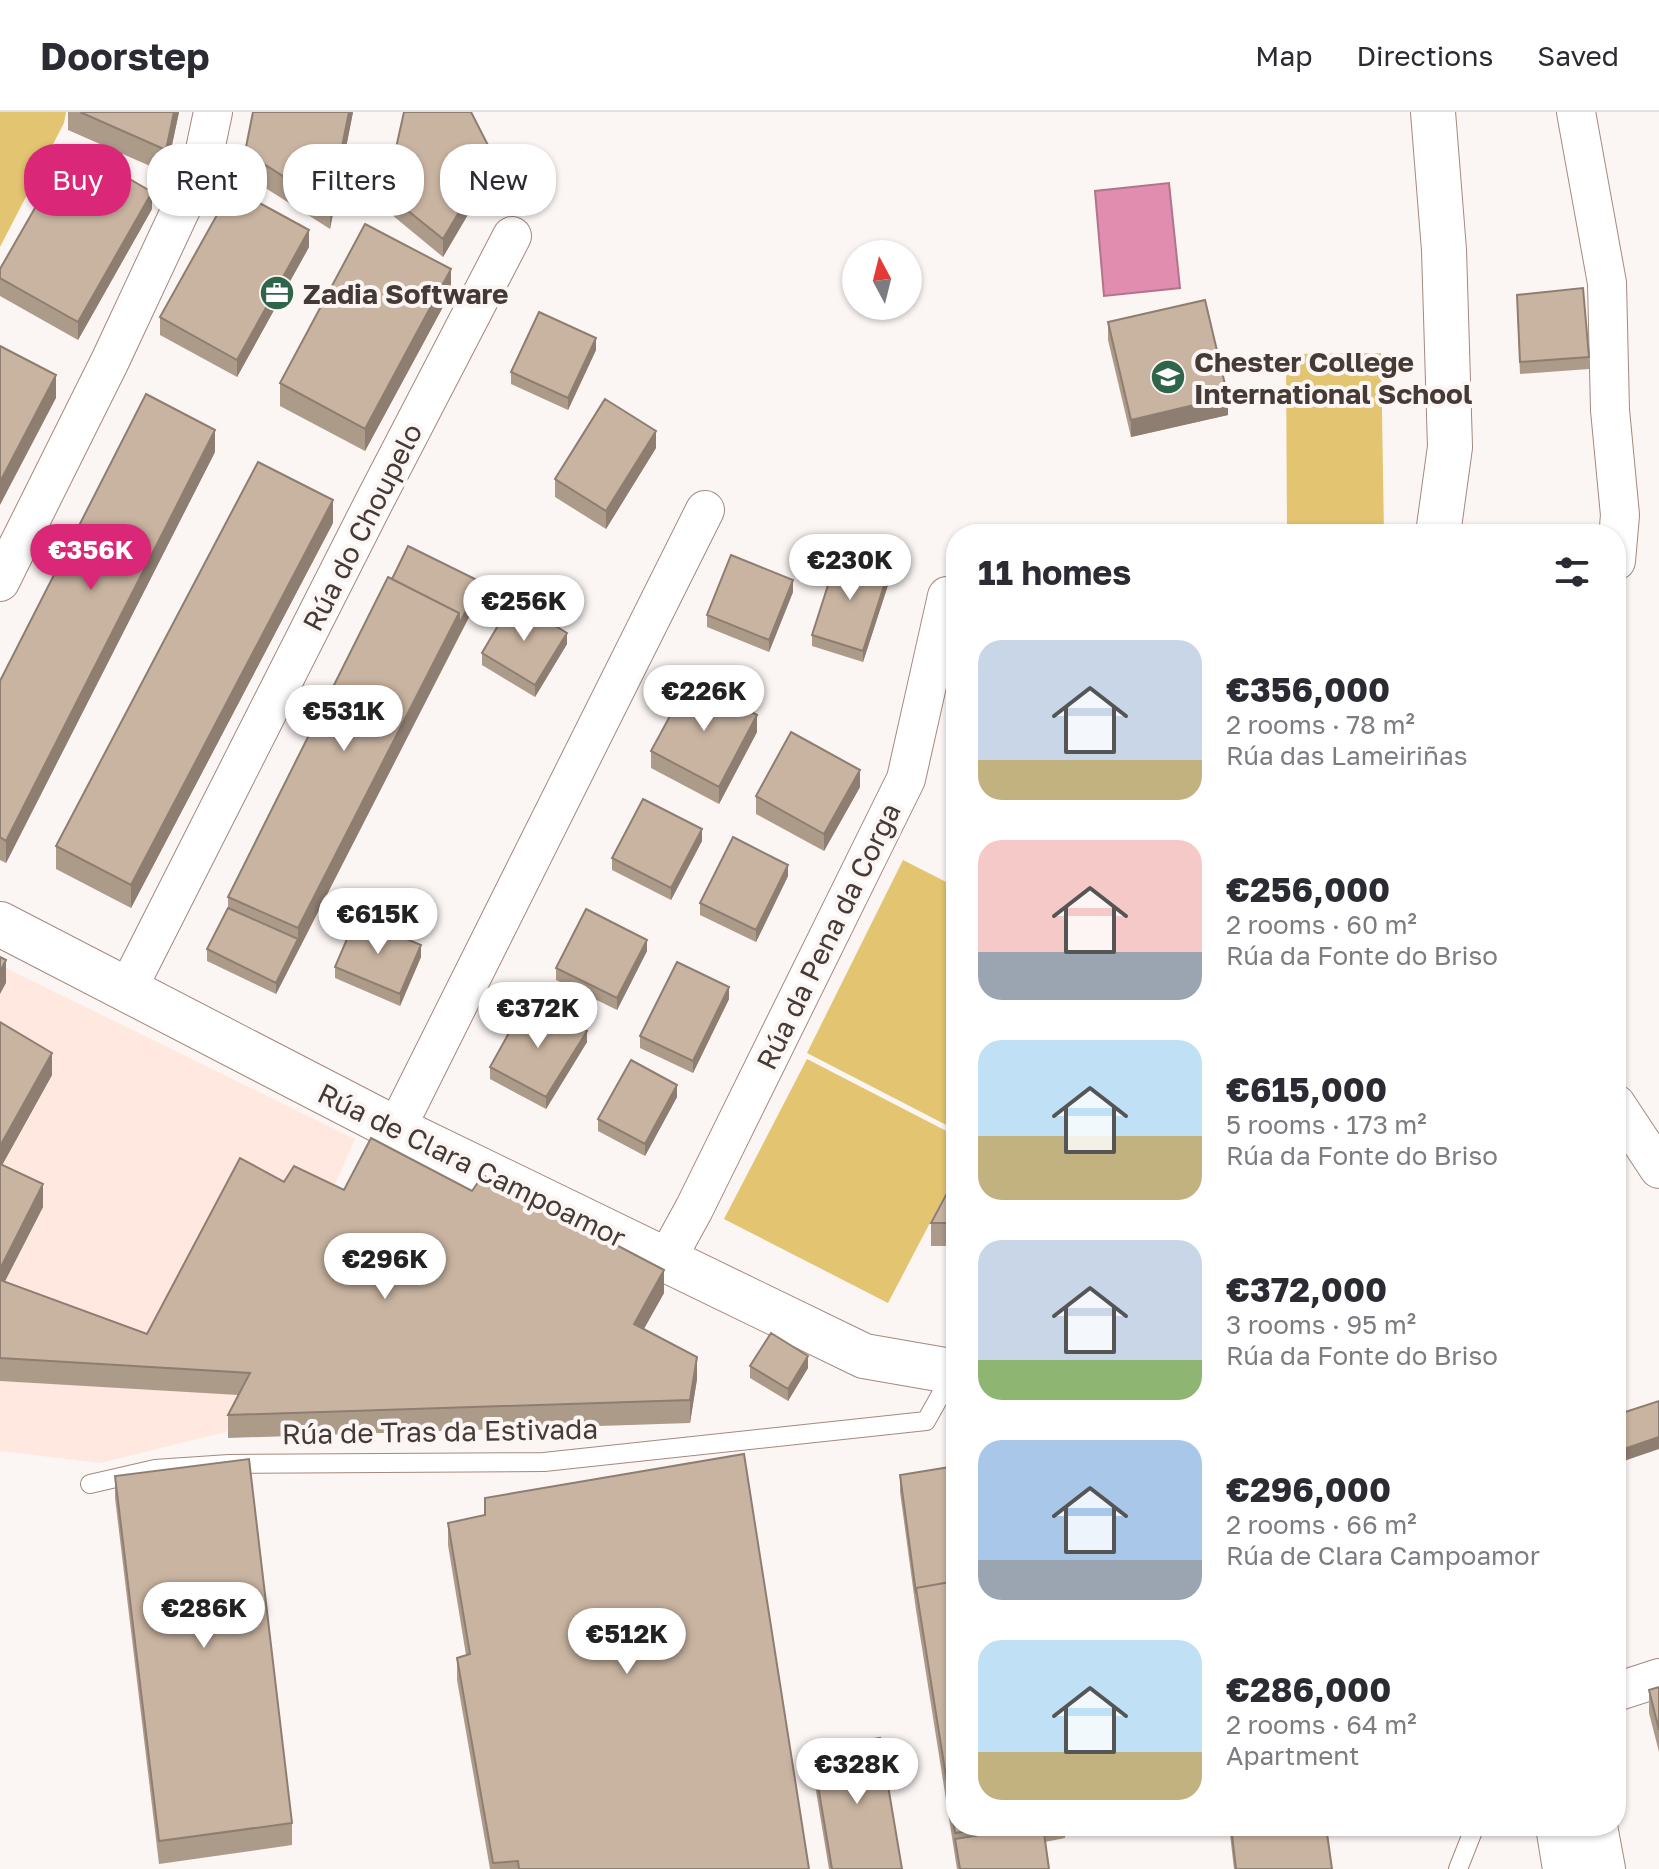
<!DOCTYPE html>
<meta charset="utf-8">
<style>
:root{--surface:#fff;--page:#f2f2f3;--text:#2b2b33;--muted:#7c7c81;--line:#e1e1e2;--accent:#db2777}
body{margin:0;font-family:"Golos Text",sans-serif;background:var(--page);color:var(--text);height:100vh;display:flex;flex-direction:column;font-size:30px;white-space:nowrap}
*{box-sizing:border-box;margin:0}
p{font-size:26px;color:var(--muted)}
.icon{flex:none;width:44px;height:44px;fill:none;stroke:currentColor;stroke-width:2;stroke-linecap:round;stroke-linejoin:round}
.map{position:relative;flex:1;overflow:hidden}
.drawer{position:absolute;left:946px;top:412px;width:680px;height:1312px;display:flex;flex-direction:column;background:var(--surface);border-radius:32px;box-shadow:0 2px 6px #0004}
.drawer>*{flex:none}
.hud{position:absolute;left:24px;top:32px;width:760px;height:72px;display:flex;gap:16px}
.needle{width:52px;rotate:353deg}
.controls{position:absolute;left:842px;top:128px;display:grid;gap:16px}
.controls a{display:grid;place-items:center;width:80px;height:80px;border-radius:50%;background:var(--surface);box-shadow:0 2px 6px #0004;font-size:40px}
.price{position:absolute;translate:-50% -68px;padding:0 18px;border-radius:28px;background:#fff;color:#222;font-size:26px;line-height:52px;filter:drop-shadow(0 2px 4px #0008)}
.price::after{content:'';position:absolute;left:50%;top:48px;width:24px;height:18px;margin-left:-12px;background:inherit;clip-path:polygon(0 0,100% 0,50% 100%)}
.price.selected{background:var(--accent);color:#fff}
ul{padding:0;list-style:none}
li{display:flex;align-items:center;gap:24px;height:200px;padding:0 32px}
li span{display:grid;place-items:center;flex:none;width:224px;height:160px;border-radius:24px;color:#555}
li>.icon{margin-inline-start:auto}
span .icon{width:96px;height:96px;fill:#fffc;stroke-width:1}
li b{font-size:34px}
h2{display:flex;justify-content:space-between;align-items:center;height:96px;padding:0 32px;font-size:34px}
.chip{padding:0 28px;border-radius:32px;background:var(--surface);box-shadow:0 2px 6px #0004;font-size:28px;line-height:72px}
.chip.selected{background:var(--accent);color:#fff}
header{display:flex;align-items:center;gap:48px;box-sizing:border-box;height:112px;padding:0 40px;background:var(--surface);border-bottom:2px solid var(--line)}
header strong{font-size:38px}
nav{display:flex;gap:44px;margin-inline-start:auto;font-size:28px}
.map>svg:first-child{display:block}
.built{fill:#ffe8e0}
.green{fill:#e3c470}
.water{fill:#e18daf;stroke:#b2748a;stroke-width:2}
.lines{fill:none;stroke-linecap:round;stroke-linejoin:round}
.lane-casing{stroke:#a4897f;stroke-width:20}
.street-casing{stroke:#a4897f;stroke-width:40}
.secondary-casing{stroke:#a4897f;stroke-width:46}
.primary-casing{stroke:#a4897f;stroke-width:46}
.lane{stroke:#fff;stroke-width:18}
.street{stroke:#fff;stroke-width:38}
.secondary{stroke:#fff;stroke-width:44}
.primary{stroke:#fff;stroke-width:44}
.wall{fill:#ad9b8a}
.shaded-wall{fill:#8d7e71}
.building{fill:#c9b4a1;stroke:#8d7e71;stroke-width:2}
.labels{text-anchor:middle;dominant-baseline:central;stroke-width:8;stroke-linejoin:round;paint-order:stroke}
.poi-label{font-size:28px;font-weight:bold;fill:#453a35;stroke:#fbf5f3;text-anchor:start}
.street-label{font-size:28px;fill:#453a35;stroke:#fbf5f3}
</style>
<header>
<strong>Doorstep</strong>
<nav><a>Map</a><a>Directions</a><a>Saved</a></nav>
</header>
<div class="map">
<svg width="1659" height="1757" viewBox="0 0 1659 1757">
<rect width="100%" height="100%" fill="#fbf5f3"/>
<path class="built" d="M0,853L355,1027L226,1320L100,1351L0,1339Z"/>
<path class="green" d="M0,0H66L64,11L0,135Z
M1381,241L1384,422H1287L1286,242Z
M903,748L956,775V1018L807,941Z
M807,947L956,1024V1061L888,1191L724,1107Z"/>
<path class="water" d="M1169,71L1180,176L1104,184L1095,79Z"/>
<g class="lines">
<g class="lane-casing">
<path id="lane" d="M90,1372L155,1357L229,1352L544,1350L926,1309L953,1261
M1458,1757L1475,1714"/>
</g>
<g class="street-casing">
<path id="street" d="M1576,0L1607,171L1610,298L1620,403L1616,449
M0,470L110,249L202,52L213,0
M127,878L374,390L512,124
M1616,992L1659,1057
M396,1017L705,398
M666,1148L694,1097L906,667L947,484
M1616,1580L1659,1566"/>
</g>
<g class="secondary-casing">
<path id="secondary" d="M0,812L396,1017L864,1244L956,1260"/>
</g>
<g class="primary-casing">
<path id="primary" d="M1433,0L1444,138L1450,335L1438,422
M1558,1714L1565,1757
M1595,1714L1603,1757"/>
</g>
<use href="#lane" class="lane"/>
<use href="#street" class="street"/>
<use href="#secondary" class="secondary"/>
<use href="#primary" class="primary"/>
</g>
<path class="wall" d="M68,0H179L166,61L68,18Z
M353,0L330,117L245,63V40Z
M493,60L443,145L386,98V81Z
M152,97L78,228L0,184V157Z
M309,135L237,265L160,223V205Z
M451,180L365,339L280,294V271Z
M1517,195L1589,245V257L1520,262Z
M1108,210L1228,303L1131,325L1108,228Z
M596,238L568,298L511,272V260Z
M656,336L606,417L555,385V367Z
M215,340L6,751L0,748V569Z
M333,411L131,796L56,757V734Z
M392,467L481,482L276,882L207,849V837L228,796V785Z
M889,470L863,550L812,534V523Z
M793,480L769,540L707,515V503Z
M567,532L535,585L482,553V541Z
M757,620L719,692L651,656V639Z
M860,675L824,739L756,702V684Z
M702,729L671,788L612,758V746Z
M788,764L756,830L700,803V791Z
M647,839L617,898L556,868V856Z
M421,845L400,894L335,866V855Z
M729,887L693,961L640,936V924Z
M0,910L52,963L2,1053L43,1095L5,1169L147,1222L284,1070L344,1078L664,1181L644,1217L697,1267L690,1311L228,1326V1303L238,1283L0,1269Z
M587,930L546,997L490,967V955Z
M677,985L645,1044L598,1019V1007Z
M956,1064V1134H931V1111Z
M750,1254L808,1256L788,1289L750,1266Z
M1659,1289L1621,1350L1616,1333V1303Z
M900,1363L956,1714H1065V1726L1045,1730L1049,1757H957L916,1498L900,1380Z
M115,1364L292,1711V1733L159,1752L115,1386Z
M485,1386L809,1757H490L457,1568V1546L466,1543L448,1433V1411L485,1403Z
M1659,1575V1640L1649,1601V1578Z
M812,1638L902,1757H829L812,1655Z
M1229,1714H1326L1332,1757H1234Z"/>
<path class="shaded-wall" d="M174,0H179L166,61V38Z
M349,0H353L330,117V94Z
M493,43V60L443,145V127Z
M152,80V97L78,228V210Z
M309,118V135L237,265V248Z
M451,157V180L365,339V317Z
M596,226V238L568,298V286Z
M56,263V286L0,393V370Z
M1228,285V303L1131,325V308Z
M215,318V340L6,751V729Z
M656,319V336L606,417V399Z
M333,388V411L131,796V773Z
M889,458V470L863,550V539Z
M793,468V480L769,540V528Z
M481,470V482L459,524V512Z
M459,501V524L276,882V871L298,827V816Z
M567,521V532L535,585V573Z
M757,603V620L719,692V675Z
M860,658V675L824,739V722Z
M702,717V729L671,788V776Z
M788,753V764L756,830V818Z
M647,828V839L617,898V886Z
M421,833V845L400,894V882Z
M6,848V871L0,882V860Z
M729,875V887L693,961V949Z
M587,919V930L546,997V985Z
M52,941V963L0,1057V1034Z
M677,973V985L645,1044V1032Z
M43,1072V1095L0,1179V1157Z
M664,1158V1181L634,1234V1212Z
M808,1244V1256L788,1289V1277Z
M697,1245V1267L690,1311V1288Z
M1659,1325V1337L1621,1350V1338Z"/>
<path class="building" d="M80,0H174L166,38Z
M253,0H349L330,94L245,40Z
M404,0H471L493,43L443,127L386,81Z
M71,33L152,80L78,210L0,166V157Z
M232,76L309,118L237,248L160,205Z
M365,112L451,157L365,317L280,271Z
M1583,176L1589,245L1520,250L1517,183Z
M1205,188L1228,285L1131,308L1108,210Z
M539,200L596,226L568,286L511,260Z
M0,234L56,263L0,370Z
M146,282L215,318L6,729L0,725V569Z
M605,287L656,319L606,399L555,367Z
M258,350L333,388L131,773L56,734Z
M408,434L481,470L459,512V501L392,467Z
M838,442L889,458L863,539L812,523Z
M731,443L793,468L769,528L707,503Z
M388,465L459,501L298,816L228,785Z
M513,488L567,521L535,573L482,541Z
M690,567L757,603L719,675L651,639Z
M791,620L860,658L824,722L756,684Z
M643,687L702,717L671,776L612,746Z
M733,725L788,753L756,818L700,791Z
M228,796L298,827L276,871L207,837Z
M586,797L647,828L617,886L556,856Z
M356,806L421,833L400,882L335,855Z
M0,845L6,848L0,860Z
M677,850L729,875L693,949L640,924Z
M525,892L587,919L546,985L490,955Z
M0,910L52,941L0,1034Z
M631,948L677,973L645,1032L598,1007Z
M371,1026L472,1079L483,1063L664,1158L634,1212L697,1245L690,1288L228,1303L250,1261L0,1246V1168L147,1222L240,1046L284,1070L294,1054L344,1078Z
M0,1052L43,1072L0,1157Z
M956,1064V1111H931Z
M771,1221L808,1244L788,1277L750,1254Z
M1659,1289V1325L1621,1338L1616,1322V1303Z
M744,1342L809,1757H519L518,1749L493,1751L457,1546L470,1542L448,1411L485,1403V1386Z
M249,1347L292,1711L159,1729L115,1364Z
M956,1354V1469L916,1476V1481L900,1363Z
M956,1469V1714H1001L955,1721L916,1476Z
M1659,1575V1618L1649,1578Z
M880,1626L902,1757H832L812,1638Z
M1036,1714H1043L1049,1757H960L955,1727Z
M1231,1714H1326L1332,1757H1236Z"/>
<defs>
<g id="office-disc" transform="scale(1.8)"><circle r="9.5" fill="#2f654b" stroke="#fbf5f3"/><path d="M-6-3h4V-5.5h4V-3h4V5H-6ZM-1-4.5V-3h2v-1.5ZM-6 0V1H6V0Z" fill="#fff"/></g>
<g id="school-disc" transform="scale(1.8)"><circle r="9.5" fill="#2f654b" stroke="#fbf5f3"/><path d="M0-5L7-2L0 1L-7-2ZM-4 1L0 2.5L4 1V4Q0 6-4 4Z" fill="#fff"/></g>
</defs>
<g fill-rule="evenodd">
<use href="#office-disc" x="277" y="181"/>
<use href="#school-disc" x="1168" y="265"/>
</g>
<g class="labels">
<g class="poi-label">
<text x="303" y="181">Zadia Software</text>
<text x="1194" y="249">Chester College<tspan x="1194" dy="32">International School</tspan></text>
</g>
<g class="street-label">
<text transform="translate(362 415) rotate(-63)">Rúa do Choupelo</text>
<text transform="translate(828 824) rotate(-64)">Rúa da Pena da Corga</text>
<text transform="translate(472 1053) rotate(26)">Rúa de Clara Campoamor</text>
<text transform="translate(440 1319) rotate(-1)">Rúa de Tras da Estivada</text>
</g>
</g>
</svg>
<div class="controls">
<a><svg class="needle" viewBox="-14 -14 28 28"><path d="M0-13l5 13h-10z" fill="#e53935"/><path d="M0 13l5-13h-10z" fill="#7c7c81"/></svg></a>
</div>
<b class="price selected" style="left:91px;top:480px">€356K</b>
<b class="price" style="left:850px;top:490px">€230K</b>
<b class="price" style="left:524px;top:531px">€256K</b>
<b class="price" style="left:704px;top:621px">€226K</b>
<b class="price" style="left:344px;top:641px">€531K</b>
<b class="price" style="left:378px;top:844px">€615K</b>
<b class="price" style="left:538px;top:938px">€372K</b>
<b class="price" style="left:385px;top:1189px">€296K</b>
<b class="price" style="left:204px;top:1538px">€286K</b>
<b class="price" style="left:627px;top:1564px">€512K</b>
<b class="price" style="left:857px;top:1694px">€328K</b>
<div class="hud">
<a class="chip selected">Buy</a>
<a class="chip">Rent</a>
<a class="chip">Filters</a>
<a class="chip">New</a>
</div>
<section class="drawer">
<h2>11 homes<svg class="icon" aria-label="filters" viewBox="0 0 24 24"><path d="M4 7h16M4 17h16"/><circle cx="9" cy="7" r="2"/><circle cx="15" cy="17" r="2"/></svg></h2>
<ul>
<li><span style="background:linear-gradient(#c9d6e8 75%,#c2b280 0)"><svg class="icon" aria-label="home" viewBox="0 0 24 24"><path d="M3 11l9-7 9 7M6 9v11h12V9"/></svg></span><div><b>€356,000</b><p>2 rooms · 78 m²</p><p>Rúa das Lameiriñas</p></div></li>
<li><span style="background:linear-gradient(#f6c9c9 70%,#9aa5b1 0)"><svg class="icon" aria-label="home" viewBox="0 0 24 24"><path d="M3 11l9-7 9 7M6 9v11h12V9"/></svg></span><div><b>€256,000</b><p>2 rooms · 60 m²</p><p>Rúa da Fonte do Briso</p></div></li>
<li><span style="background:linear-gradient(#bfe0f5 60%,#c2b280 0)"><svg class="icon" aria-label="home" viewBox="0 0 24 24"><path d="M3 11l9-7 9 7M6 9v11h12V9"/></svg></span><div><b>€615,000</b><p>5 rooms · 173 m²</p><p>Rúa da Fonte do Briso</p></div></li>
<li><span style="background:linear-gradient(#c9d6e8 75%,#8fb573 0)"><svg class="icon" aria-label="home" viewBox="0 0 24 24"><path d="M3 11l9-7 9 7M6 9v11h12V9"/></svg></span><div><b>€372,000</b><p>3 rooms · 95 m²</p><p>Rúa da Fonte do Briso</p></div></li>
<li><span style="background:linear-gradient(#a9c7e8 75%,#9aa5b1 0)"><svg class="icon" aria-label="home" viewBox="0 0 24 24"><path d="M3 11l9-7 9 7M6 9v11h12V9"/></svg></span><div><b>€296,000</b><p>2 rooms · 66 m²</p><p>Rúa de Clara Campoamor</p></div></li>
<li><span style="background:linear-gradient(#bfe0f5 70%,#c2b280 0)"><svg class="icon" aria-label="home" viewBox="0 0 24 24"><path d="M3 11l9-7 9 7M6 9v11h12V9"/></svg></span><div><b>€286,000</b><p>2 rooms · 64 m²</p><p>Apartment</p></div></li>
</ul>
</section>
</div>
